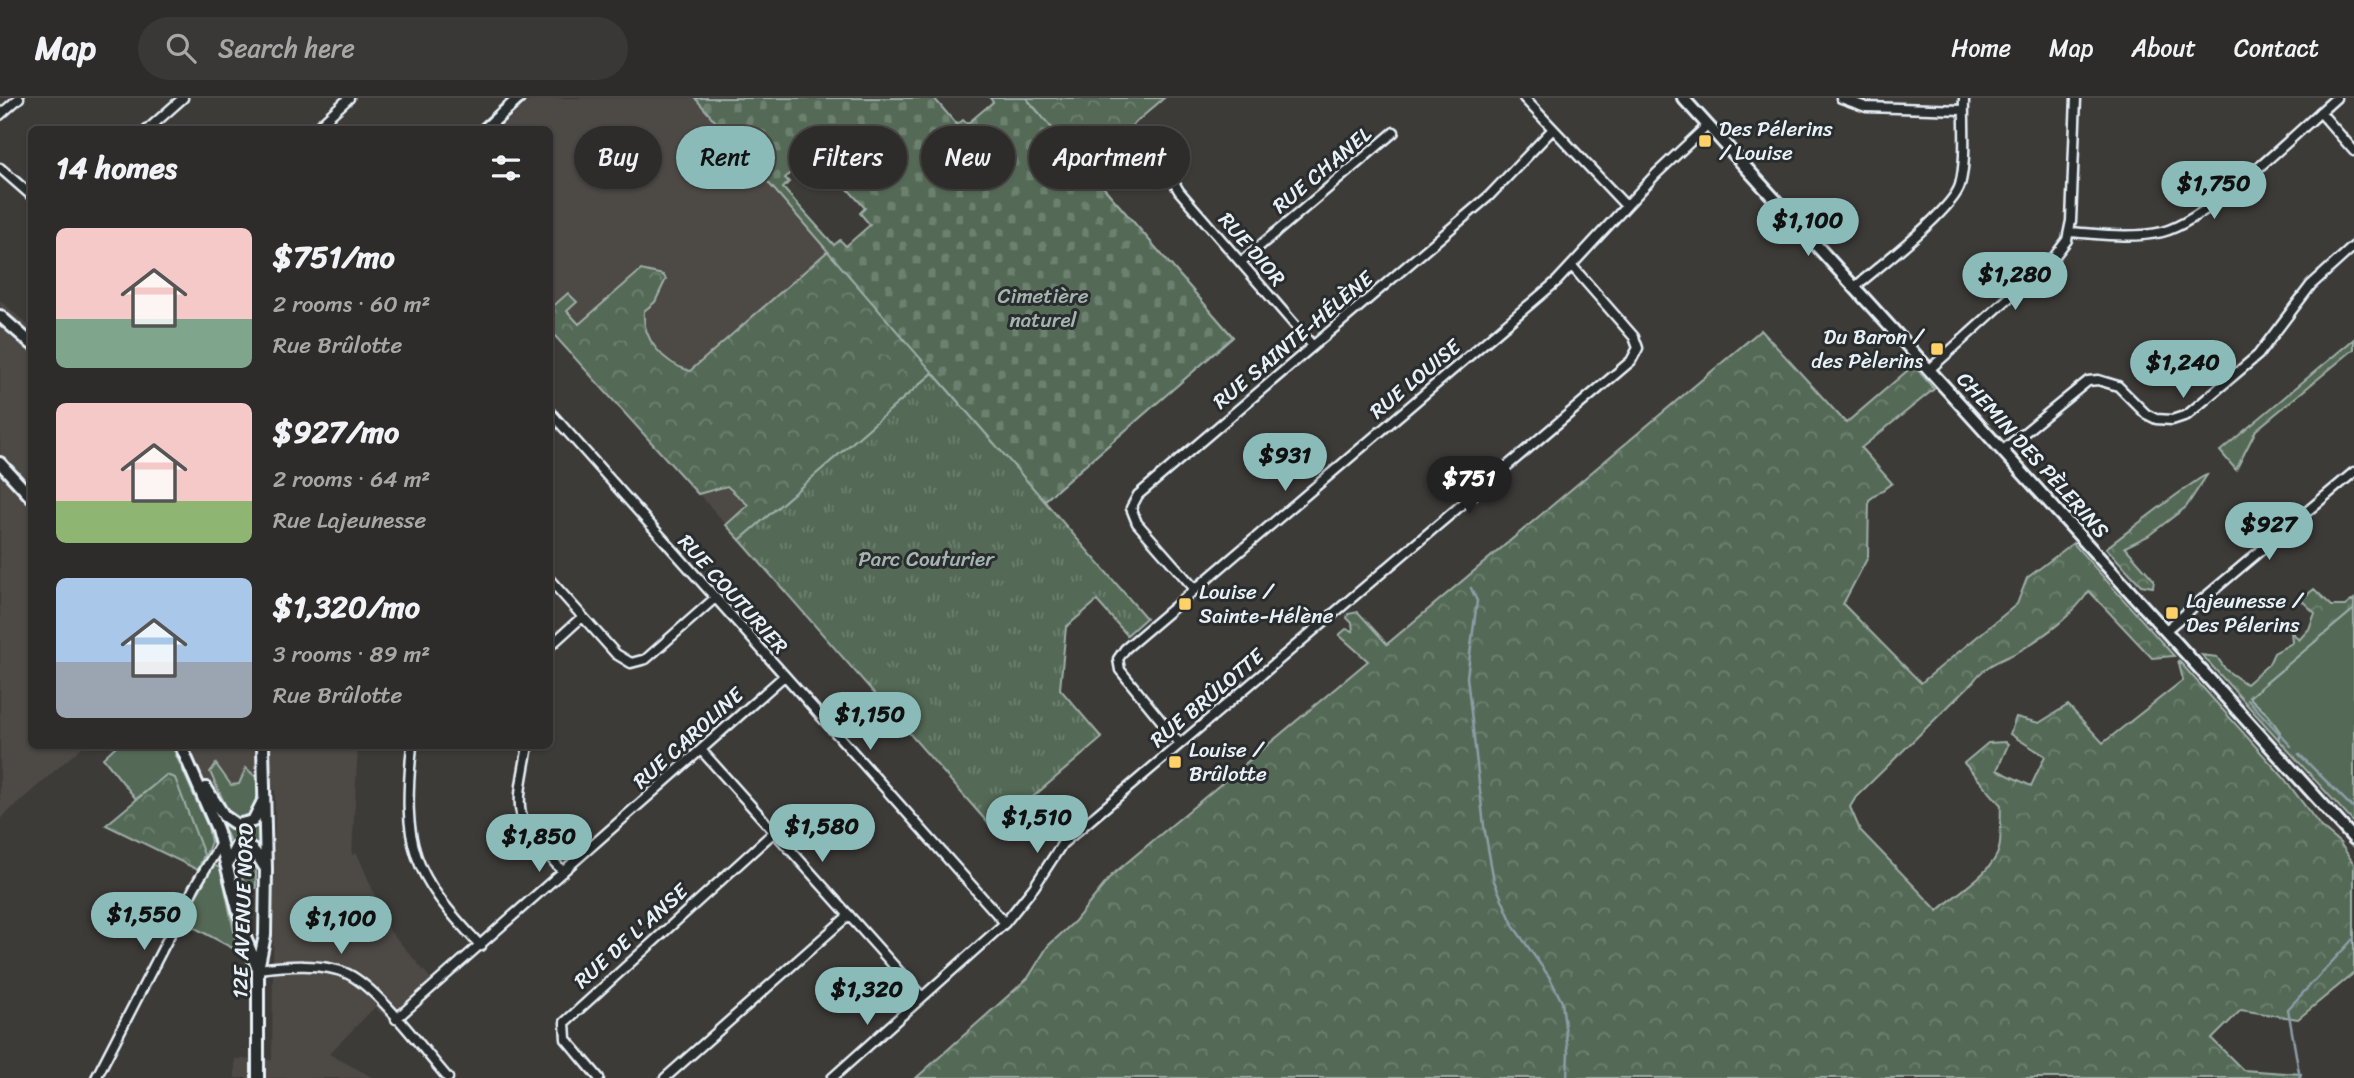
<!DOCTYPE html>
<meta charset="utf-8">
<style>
:root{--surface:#2e2c2a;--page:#3a3836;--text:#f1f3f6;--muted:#a7a7a8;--line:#494847;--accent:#8bbbb9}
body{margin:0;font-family:Sriracha,sans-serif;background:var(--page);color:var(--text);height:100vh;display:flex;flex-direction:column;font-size:26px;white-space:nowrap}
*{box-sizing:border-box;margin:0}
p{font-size:23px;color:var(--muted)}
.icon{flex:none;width:38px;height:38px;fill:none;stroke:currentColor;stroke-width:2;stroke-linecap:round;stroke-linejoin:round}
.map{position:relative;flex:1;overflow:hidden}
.side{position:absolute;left:28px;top:28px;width:525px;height:623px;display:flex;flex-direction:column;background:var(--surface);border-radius:10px;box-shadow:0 2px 5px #0004,0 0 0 2px var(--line)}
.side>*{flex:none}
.hud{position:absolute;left:574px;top:28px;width:665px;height:63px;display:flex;gap:14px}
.price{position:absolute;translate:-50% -60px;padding:0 16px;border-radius:24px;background:var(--accent);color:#111;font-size:23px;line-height:46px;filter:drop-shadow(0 2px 4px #0008)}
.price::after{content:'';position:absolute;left:50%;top:42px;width:21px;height:16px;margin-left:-10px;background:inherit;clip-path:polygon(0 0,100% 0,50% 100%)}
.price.on{background:#222;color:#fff}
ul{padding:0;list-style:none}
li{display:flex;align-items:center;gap:21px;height:175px;padding:0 28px}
li span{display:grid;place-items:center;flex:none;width:196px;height:140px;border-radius:10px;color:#555}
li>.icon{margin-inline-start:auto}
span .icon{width:84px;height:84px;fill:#fffc;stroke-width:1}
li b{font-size:30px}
h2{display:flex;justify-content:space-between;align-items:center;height:84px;padding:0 28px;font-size:30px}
.pill{padding:0 24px;border-radius:32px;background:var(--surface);box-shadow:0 2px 5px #0004,0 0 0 2px var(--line);font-size:24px;line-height:63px}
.pill.on{background:var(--accent);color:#111}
header{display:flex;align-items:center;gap:42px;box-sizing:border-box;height:98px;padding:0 35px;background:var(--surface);border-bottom:2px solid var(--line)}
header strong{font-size:33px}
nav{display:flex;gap:38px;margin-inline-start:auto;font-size:24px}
.search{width:490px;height:63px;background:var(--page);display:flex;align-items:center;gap:18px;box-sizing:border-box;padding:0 24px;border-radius:38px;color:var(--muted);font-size:26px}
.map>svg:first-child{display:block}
.built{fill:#4d4844}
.grass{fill:#556b57;stroke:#9eaea8;stroke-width:2}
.forest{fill:url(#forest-crowns);stroke:#9eaea8;stroke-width:2}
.cemetery{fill:url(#cemetery-stones);stroke:#9eaea8;stroke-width:2;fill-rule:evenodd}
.park{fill:url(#park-tufts);stroke:#9eaea8;stroke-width:2}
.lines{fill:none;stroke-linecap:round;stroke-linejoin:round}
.stream{stroke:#8c9da8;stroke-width:2.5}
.street-casing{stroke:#e8f1f8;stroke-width:13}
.secondary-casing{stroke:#e8f1f8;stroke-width:16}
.street{stroke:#2a2d2e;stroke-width:8}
.secondary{stroke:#2a2d2e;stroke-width:10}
.poi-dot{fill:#ffd166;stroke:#2a2d2e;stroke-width:2.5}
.labels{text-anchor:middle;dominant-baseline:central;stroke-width:6;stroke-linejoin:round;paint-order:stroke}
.poi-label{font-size:21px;fill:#e8f1f8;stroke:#2a2d2e;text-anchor:start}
.street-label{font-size:21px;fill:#e8f1f8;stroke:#2a2d2e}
.park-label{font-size:21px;fill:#a6b5b0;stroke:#2a2d2e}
</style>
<header>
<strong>Map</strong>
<div class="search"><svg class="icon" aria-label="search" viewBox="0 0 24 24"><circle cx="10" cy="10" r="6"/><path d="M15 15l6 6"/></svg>Search here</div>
<nav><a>Home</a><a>Map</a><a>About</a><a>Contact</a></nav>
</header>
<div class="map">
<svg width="2354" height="980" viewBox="0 0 2354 980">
<defs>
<pattern id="forest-crowns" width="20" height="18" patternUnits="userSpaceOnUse" patternTransform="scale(1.75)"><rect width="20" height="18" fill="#556b57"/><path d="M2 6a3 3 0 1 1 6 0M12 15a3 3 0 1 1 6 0" fill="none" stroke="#6d8170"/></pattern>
<pattern id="cemetery-stones" width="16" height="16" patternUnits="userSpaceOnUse" patternTransform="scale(1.75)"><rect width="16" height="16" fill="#556b57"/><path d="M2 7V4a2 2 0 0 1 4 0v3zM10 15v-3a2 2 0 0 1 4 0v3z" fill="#6d8170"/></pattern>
<pattern id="park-tufts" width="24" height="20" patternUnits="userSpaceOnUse" patternTransform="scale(1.75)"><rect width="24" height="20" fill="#556b57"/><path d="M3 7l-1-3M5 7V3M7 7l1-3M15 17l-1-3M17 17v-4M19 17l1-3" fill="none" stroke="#6d8170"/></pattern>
</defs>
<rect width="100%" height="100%" fill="#3d3b38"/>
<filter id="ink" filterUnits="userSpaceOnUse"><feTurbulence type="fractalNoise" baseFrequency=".0143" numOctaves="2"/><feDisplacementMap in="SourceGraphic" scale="14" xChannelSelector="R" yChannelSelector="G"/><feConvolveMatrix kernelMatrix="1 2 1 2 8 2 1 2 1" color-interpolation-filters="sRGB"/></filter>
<g filter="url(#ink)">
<path class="built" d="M532,0H695L933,275L740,442L550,231V32H497Z
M0,202L31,230L32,648H83L0,721Z
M181,648H358L352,757L357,755L390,833L432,882L388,922L375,909L329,956L374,980H235V961L272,962L275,692L266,693L260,712L229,723L194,673Z"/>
<path class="grass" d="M2354,511V725L2278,641L2280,634L2249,599Z
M116,648H172L208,729L211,744L203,764L204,757L166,678L136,701L103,660Z
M216,666L231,687L239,686L246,670L258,681V703L253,718L236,722L229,715L210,674Z
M219,718L231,731L244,733L260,722V753L247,744L231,746Z
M246,752L256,760V789L251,795L247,793L237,765L240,755Z
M214,767L221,771L238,853L182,823Z"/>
<path class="forest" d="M1026,0H1164L1085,68L1233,239L1044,403L933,275L740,442L726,427L748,407L727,388L698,396L555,238L550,239V211L568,195L577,204L567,213L579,226L641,172L663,177L666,181L655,204L644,213C642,241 663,265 690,273L828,153L852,181L1041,17Z
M1761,232L1846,325L1914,267L1934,291L1861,350L1892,385L1869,402L1868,459L1843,506L1921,585L2017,506L2027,480L2073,445L2174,558L2152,560L2089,493C2072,518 2048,535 2023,551C2004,562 1986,565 1973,584L1856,699L1850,709L1860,732L1938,813C1954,796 1993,775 1999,751C2002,738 2000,721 2001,707L1964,665L1988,645L2005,644L2008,647L1997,672L2031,688L2045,658L2010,636L2016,619L2039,625L2068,607L2103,645L2183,582L2178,562L2283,679L2321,729L2340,745L2354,766V875L2298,921L2241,912L2212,941L2243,972L2301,976L2300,980H916L1028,880L1048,848L1075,823L1112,777L1368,563L1339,537L1346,531L1353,533L1352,525L1347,520L1348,516L1358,514L1387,546Z
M2354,241V251L2256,332L2236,372L2220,353Z
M2207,377L2186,409L2148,438L2125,449L2154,482L2153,489L2141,487L2106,450C2120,440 2198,378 2207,377Z
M2314,491L2332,508H2345L2354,501V511L2249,599L2269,618L2280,634L2278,641L2202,557L2217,559L2226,572L2246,586L2269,566L2274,555L2292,545L2291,533L2299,542L2309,531L2315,515L2299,500L2300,496H2308Z
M166,677L175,680L204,757L198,772L106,727Z"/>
<path class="cemetery" d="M695,0H934L957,27L963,22L967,26L993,4L990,0H1026L1233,239L1044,403ZM810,58L815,63L819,59L865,110L860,115L870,127L846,148L840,142L834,147L783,90L789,84L785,80Z"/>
<path class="park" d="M933,275L1146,520L1127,537L1097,503L1066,529L1060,591L1102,640L994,732L740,442Z"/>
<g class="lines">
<path class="stream" d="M1471,490L1477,503L1467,579L1484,728L1494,783L1514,829L1550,880L1562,904L1568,953L1567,980
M2248,602L2291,648
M2299,656L2354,711
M2300,980L2288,911L2354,840"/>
<g class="street-casing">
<path id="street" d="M1524,0L1626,108
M1841,0L1866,9L1963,12
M2320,14L2354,53
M0,17L19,0
M147,32L183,0
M314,32L349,0
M0,70L32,98
M1168,74L1179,93L1313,248
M2070,134C2099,136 2132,141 2162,134C2209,122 2296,35 2336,0
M1241,164L1394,34
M1855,189C1878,169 1953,112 1960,87C1967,61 1963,27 1964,0
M1930,271L2054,159L2067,142L2071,123L2076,0
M550,314L1005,825
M2003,352L2088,283L2098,282L2118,288L2146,316L2156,321L2172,322L2187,317L2258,257L2311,187L2354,148
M550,482L616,556L631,565L646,561L714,501
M1194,490L1137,425L1131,410L1138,397L1489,98L1553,31
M2166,532L2354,374
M550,548L582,519
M1180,646L1120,572L1118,561L1125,551L1557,183L1656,76L1708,27
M412,648C402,747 411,775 481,848
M528,648C514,724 513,715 563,774
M701,652L922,899
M258,871C284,868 323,864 348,876C379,891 424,953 448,980
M396,921L783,579
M96,980L195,788L221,745
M599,980L566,941L565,924L774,734
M665,980L849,817
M832,980L1005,825L1034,789L1062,746L1631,263L1638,250L1634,239L1572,168"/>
</g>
<g class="secondary-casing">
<path id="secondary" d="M1683,0L2354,741
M484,32L519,0
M0,218L32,246
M0,365L32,400
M181,648L217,731L246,842L258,871
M206,690L224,718L237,727L253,723L263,703
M228,765L236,749C252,744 258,759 266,771
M258,980V871L265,837L266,771L263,648"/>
</g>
<use href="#street" class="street"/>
<use href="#secondary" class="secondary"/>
</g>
</g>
<g class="poi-dot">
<rect x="1698" y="36" width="14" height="14" rx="3.5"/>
<rect x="1930" y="244" width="14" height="14" rx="3.5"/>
<rect x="1178" y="499" width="14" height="14" rx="3.5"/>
<rect x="2165" y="508" width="14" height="14" rx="3.5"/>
<rect x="1168" y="657" width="14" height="14" rx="3.5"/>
</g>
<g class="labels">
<g class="poi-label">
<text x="1719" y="31">Des Pélerins<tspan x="1719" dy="24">/ Louise</tspan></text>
<text x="1923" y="239" text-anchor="end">Du Baron /<tspan x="1923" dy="24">des Pèlerins</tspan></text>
<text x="1199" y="494">Louise /<tspan x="1199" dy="24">Sainte-Hélène</tspan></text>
<text x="2186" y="503">Lajeunesse /<tspan x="2186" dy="24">Des Pélerins</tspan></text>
<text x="1189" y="652">Louise /<tspan x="1189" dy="24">Brûlotte</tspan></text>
</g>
<g class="street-label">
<text transform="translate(1322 72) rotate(-40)">RUE CHANEL</text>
<text transform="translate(1252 151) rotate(49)">RUE DIOR</text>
<text transform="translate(1293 242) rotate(-40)">RUE SAINTE-HÉLÈNE</text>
<text transform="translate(1415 281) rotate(-40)">RUE LOUISE</text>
<text transform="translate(2033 357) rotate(48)">CHEMIN DES PÈLERINS</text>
<text transform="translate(733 496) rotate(48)">RUE COUTURIER</text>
<text transform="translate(1207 600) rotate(-40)">RUE BRÛLOTTE</text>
<text transform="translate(688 640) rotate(-42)">RUE CAROLINE</text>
<text transform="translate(243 813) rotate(-88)">12E AVENUE NORD</text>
<text transform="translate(631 838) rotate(-42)">RUE DE L'ANSE</text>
</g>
<g class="park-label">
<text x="1043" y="198">Cimetière<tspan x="1043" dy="24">naturel</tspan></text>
<text x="926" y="461">Parc Couturier</text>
</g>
</g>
</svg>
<b class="price" style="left:2214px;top:123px">$1,750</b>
<b class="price" style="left:1808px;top:160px">$1,100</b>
<b class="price" style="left:2015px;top:214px">$1,280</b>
<b class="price" style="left:2183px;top:302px">$1,240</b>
<b class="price" style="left:1285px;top:395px">$931</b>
<b class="price on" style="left:1469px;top:418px">$751</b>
<b class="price" style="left:2269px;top:464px">$927</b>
<b class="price" style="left:870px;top:654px">$1,150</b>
<b class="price" style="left:1037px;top:757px">$1,510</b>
<b class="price" style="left:822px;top:766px">$1,580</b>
<b class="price" style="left:539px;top:776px">$1,850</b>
<b class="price" style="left:144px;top:854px">$1,550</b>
<b class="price" style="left:341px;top:858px">$1,100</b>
<b class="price" style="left:867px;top:929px">$1,320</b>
<div class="hud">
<a class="pill">Buy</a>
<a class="pill on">Rent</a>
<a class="pill">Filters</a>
<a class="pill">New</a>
<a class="pill">Apartment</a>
</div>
<section class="side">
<h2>14 homes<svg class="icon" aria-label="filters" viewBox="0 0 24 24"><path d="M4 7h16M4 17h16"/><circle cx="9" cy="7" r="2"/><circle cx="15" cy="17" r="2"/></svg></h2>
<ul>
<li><span style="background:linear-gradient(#f6c9c9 65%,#7fa58c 0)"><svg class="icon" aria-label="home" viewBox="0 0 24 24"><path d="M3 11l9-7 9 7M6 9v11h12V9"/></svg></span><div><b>$751/mo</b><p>2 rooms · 60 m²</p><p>Rue Brûlotte</p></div></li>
<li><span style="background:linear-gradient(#f6c9c9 70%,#8fb573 0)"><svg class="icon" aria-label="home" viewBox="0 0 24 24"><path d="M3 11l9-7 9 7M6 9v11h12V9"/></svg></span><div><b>$927/mo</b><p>2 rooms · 64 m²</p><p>Rue Lajeunesse</p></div></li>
<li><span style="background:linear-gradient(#a9c7e8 60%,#9aa5b1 0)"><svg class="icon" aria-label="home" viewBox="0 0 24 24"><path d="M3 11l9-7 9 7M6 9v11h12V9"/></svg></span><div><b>$1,320/mo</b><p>3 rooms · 89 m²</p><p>Rue Brûlotte</p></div></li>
</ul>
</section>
</div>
